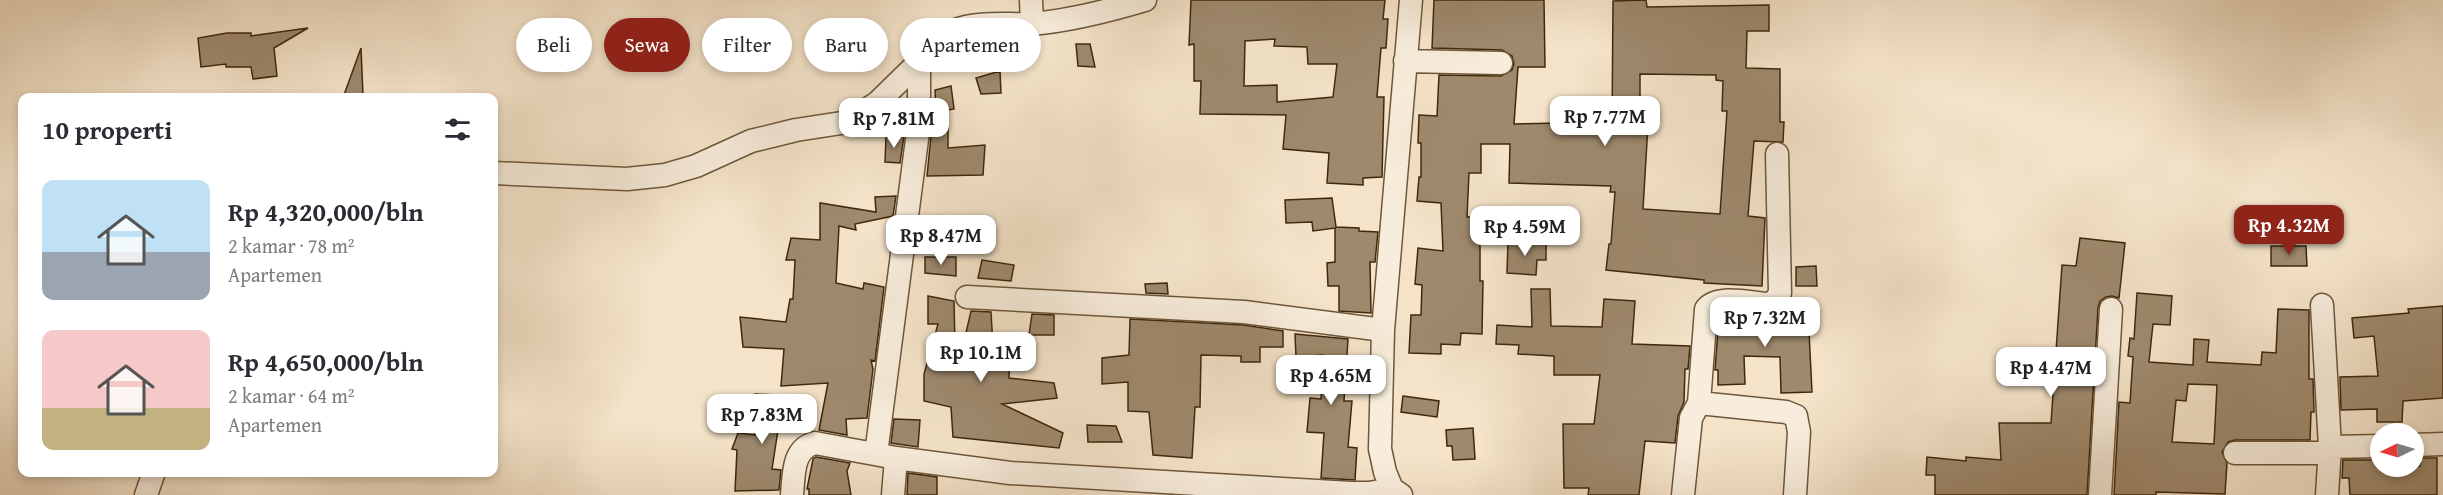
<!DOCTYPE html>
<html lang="id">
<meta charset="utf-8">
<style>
:root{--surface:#fff;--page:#f2f2f3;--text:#2b2b33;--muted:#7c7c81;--accent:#8f2418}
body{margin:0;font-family:"Gentium Book Plus",serif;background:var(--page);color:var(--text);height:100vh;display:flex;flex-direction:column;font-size:22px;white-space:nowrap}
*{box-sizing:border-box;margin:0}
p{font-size:20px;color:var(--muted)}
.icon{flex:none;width:33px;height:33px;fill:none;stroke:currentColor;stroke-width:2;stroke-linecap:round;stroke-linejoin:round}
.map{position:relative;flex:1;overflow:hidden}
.drawer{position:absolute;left:18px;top:93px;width:480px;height:384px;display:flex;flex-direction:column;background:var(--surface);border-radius:12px;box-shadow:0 3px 9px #0003}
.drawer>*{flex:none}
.banner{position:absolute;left:516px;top:18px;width:570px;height:54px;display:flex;gap:12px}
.needle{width:39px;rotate:265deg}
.fabs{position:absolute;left:2370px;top:423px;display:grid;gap:12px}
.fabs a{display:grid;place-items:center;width:54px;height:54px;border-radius:50%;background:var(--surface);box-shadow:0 3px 9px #0003;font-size:30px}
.price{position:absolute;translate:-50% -51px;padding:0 14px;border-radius:12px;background:#fff;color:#222;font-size:20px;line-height:39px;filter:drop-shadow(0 2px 3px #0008)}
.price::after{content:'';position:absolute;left:50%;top:36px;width:18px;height:14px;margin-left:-9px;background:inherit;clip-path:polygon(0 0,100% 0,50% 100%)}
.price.active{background:var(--accent);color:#fff}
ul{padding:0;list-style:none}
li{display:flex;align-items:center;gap:18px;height:150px;padding:0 24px}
li span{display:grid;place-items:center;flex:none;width:168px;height:120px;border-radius:12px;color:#555}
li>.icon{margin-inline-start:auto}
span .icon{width:72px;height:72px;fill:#fffc;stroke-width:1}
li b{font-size:26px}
h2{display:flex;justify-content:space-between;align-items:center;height:72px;padding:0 24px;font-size:26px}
.tag{padding:0 21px;border-radius:27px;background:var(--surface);box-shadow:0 3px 9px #0003;font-size:21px;line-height:54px}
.tag.active{background:var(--accent);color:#fff}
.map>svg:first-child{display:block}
.building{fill:#9e896d;stroke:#40280a;stroke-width:1.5;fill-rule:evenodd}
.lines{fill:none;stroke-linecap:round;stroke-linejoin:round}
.minor-casing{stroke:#6d573a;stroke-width:25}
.minor{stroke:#f8eddc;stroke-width:22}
</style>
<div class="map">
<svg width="2443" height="495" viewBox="0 0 2443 495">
<rect width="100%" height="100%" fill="#f4e3c9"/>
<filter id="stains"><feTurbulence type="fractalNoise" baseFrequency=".00333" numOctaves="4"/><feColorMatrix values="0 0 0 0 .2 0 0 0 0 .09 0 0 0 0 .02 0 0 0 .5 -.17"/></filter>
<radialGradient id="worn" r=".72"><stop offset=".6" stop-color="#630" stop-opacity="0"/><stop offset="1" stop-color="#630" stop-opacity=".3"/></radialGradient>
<path class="building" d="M1191,0H1385L1383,19H1388L1386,48H1381L1377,97H1384L1382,177L1363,178V185L1327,183L1329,153L1283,149L1286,115L1200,114L1201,81H1194V44L1189,45ZM1275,39L1274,46L1307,47L1308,64H1337L1333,97L1277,102V85L1244,86L1245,41Z
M1434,0H1544L1545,67H1518L1514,124L1561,123V120L1612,128L1613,1L1646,0L1647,7L1769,5V31H1747L1746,68L1780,69V122H1784L1783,142L1754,141L1748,216L1765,218L1762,286L1704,283V280L1606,270L1609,244H1611L1615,192H1610L1611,186L1509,183L1510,144H1481V173H1469L1467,217H1472L1471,237L1480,238V281H1483L1482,334L1461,333L1460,345L1441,344V354L1409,353L1411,315H1421L1422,285L1415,284L1418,248L1443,251L1441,203L1417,201L1419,177H1421V143H1418L1419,115L1437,116L1439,75L1501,76L1512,70L1514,64L1512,56L1502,50L1432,48ZM1640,74L1716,75V80L1723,81L1722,111H1727L1720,214L1643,209L1649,108L1640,107Z
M308,28L274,48L277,76L253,79L251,67H226V64L201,67L198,38L227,33H251V36Z
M1076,44H1090L1095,67L1078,66Z
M856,45L857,64L837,61L842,48Z
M361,48L363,95H344Z
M1000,71L1001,93L981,94L976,78Z
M951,86L954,109L936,112L935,90Z
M948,125V148L985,145L983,175L927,176L932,126Z
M904,136L900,163L885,162L886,137Z
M896,196L893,216L855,224L856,230L839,226L836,283L863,289L864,283L884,287L875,361L871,360L873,369L867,418L846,419L847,435L819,430L828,383L781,386L784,349L743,347L740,317L786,322L790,299H793L795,260H786L791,238L820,240V203L876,212L875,197Z
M1332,198L1336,227L1359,228V231L1378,232L1375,262H1370L1371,313L1339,311V286H1328L1327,263L1335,262V228L1313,231L1312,222L1286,223L1285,200Z
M2080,238L2125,243L2119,298L2112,296L2106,297L2100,301L2098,308L2087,495H1935V475H1926L1927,457L1966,461V457L2001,460L1999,423H2051L2062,265L2076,266Z
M1508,242L1546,244V260H1537L1536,275L1507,273Z
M2271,246H2306L2307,266H2271Z
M925,257H956V276L925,273Z
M982,260L1014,265L1011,281L978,278Z
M1816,266L1817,286H1796V267Z
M1167,283L1168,294L1146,293L1145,284Z
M1531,289H1550L1551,326L1602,327L1604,299L1635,301L1632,344L1690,346L1688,369H1685L1684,402L1678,416L1675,443L1645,441L1639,495H1588L1589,488H1564L1563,424H1594L1600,375H1554V356L1518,354L1519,345L1496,344L1497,325L1532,327Z
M2137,293L2172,296L2170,325L2153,324L2149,362L2193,365L2194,339L2209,340L2207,362L2261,365L2262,352L2276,353L2278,309L2309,310V379H2313L2314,412H2311L2310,440H2235L2228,442L2222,452L2227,463L2225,494L2156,492V495H2114L2119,402L2130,403L2133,357L2128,356L2130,338L2134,339ZM2188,384L2217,385L2214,444L2172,442L2176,400L2186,401Z
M928,296L954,301L955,345L963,346L971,311L991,312L993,346L1010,347L1009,378L1054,383L1057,398L1002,404L1063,433L1059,448L953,437L951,407L924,401V374L938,324H928Z
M2443,306V398L2403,401L2402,422H2377V409L2341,410L2340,377L2378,376L2374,336L2354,338L2352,318L2409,313L2408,309Z
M1789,312H1808L1812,392L1781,393L1780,357L1744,356L1745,384L1718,385V370H1715L1719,316L1735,314L1767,317L1789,316Z
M1032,314L1054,315V335H1029Z
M1130,319L1243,325L1283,331V347H1260V362H1241V356L1201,355L1200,407H1195L1192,458L1153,455L1149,412L1128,411V382L1102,384V358L1129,355Z
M1295,334L1348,339L1344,401H1352L1348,447L1357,448L1355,480L1321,478L1324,433L1307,432L1310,398L1321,399L1323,355L1296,357Z
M755,394L794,396L793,416L780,417L772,469L781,470L779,490L735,491L737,450L732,449L738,433L755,435Z
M1403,396L1439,401L1437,417L1401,412Z
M894,419L920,420L918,447L891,443Z
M1087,425L1116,426L1122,442H1088Z
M1473,428L1475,459L1453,460L1452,446H1447L1446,430Z
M816,457L850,463L847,471L851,495H809V489H807L813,459Z
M2420,458H2437V495H2350L2349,478H2342L2343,460H2380V466H2420Z
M908,473L937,477V495H907Z"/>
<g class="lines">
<g class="minor-casing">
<path id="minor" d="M1031,0L1032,24
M1405,61L1501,63
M494,173L627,179L665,175L696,166L751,141L796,130L848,122L877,103L919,62
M967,297L1244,312L1383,330
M2322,305L2330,447
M1699,403L1706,309C1718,294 1751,303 1768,304L1775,301L1780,293L1777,154
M2414,445L2443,444
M2235,453H2329
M876,454L919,124V62C929,51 939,38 953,31C977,21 1006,25 1031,24C1070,21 1108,11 1145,0
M146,495L154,472
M792,495C794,475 792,449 815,443L896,458L1010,473L1351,493H1369L1392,489
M893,495L896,458
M1401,495L1392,489L1385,472L1380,449L1383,330L1411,0
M1683,495L1691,418L1699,403L1786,412L1796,416L1799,432L1795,495
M2100,495L2111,309
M2327,495L2330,447L2380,446"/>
</g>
<use href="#minor" class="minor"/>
</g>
<rect width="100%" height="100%" filter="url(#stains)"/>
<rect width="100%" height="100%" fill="url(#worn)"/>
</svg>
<div class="fabs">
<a><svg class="needle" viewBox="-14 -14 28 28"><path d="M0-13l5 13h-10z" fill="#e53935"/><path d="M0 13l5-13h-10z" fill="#7c7c81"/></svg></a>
</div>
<b class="price" style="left:1605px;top:147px">Rp 7.77M</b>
<b class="price" style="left:894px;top:149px">Rp 7.81M</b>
<b class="price active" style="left:2289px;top:256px">Rp 4.32M</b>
<b class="price" style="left:1525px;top:257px">Rp 4.59M</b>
<b class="price" style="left:941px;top:266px">Rp 8.47M</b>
<b class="price" style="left:1765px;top:348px">Rp 7.32M</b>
<b class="price" style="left:981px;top:383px">Rp 10.1M</b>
<b class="price" style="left:2051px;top:398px">Rp 4.47M</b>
<b class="price" style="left:1331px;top:406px">Rp 4.65M</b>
<b class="price" style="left:762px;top:445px">Rp 7.83M</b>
<div class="banner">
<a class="tag">Beli</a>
<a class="tag active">Sewa</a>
<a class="tag">Filter</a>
<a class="tag">Baru</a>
<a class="tag">Apartemen</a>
</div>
<section class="drawer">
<h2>10 properti<svg class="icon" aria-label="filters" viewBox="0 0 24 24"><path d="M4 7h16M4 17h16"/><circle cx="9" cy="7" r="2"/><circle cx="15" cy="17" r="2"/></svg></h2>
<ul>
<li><span style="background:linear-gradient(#bfe0f5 60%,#9aa5b1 0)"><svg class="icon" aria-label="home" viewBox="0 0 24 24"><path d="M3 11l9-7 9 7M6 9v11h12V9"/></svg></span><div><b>Rp 4,320,000/bln</b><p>2 kamar · 78 m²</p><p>Apartemen</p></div></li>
<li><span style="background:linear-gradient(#f6c9c9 65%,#c2b280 0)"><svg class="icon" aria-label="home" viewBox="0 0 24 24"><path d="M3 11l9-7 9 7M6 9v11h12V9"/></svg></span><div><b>Rp 4,650,000/bln</b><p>2 kamar · 64 m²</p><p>Apartemen</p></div></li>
</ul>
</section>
</div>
